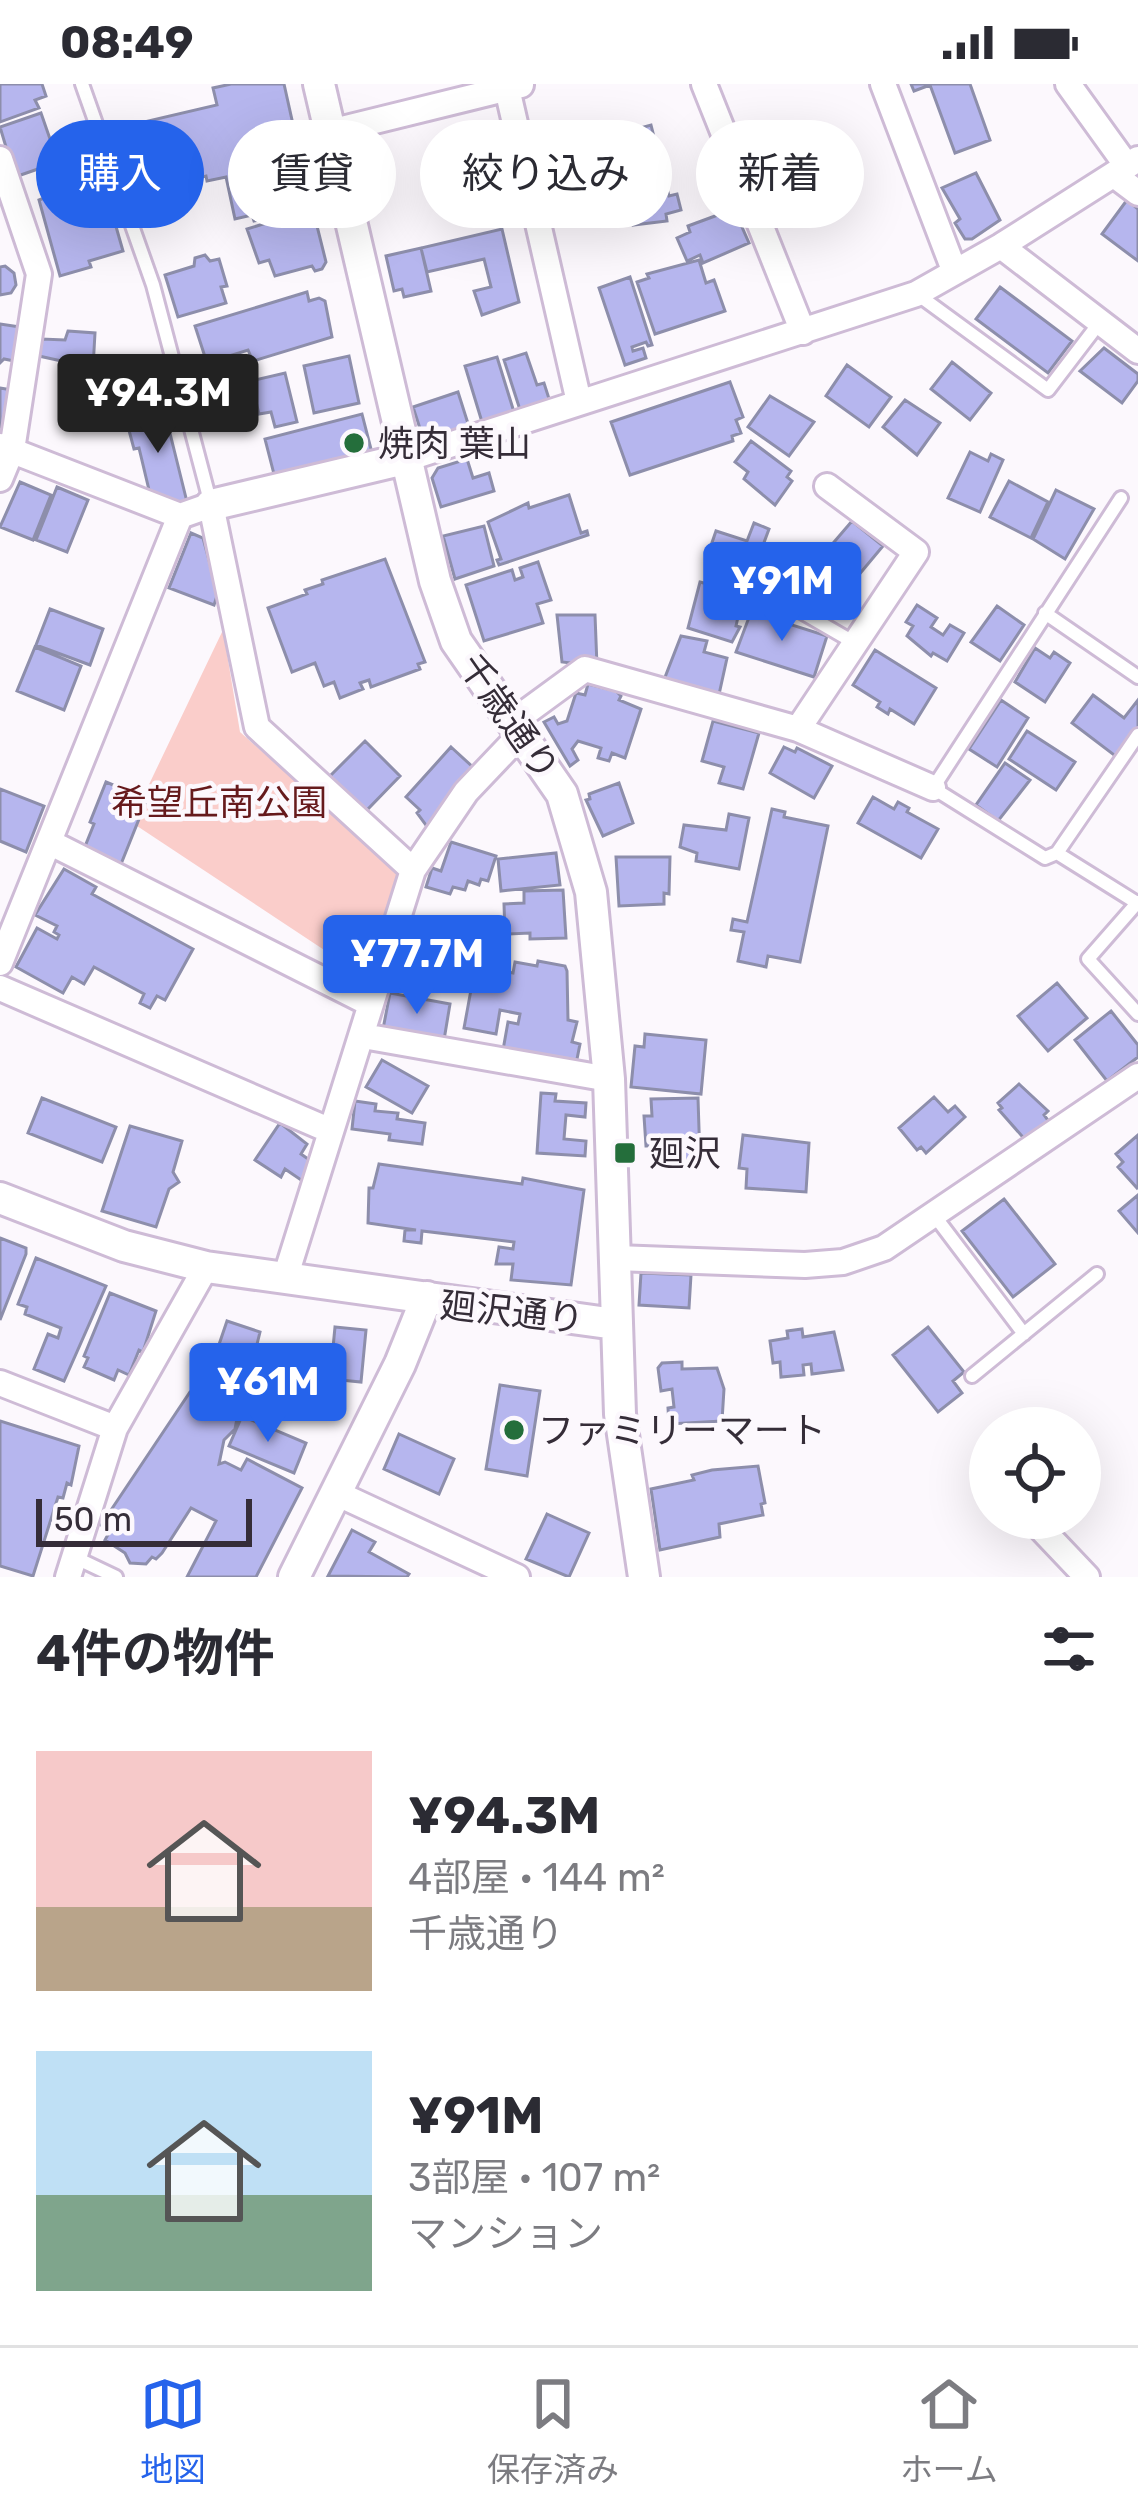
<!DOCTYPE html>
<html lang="ja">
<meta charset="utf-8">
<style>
:root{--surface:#fff;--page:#f7f7f7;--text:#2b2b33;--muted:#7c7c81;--line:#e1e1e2;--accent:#2563eb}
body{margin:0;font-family:Rubik,"Noto Sans JP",sans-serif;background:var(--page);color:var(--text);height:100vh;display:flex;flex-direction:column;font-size:45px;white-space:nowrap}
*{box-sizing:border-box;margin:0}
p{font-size:39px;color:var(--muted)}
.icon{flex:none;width:66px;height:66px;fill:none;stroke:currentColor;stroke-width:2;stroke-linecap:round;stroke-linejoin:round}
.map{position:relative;height:1493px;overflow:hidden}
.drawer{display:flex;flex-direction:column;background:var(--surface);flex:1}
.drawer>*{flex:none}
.hud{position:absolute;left:36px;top:36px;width:1068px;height:108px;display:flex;gap:24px}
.buttons{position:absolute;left:969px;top:1323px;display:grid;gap:24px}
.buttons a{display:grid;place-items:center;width:132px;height:132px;border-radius:50%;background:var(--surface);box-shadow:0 12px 48px #0002;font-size:60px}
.scale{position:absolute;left:36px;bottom:30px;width:216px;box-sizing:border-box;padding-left:12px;border:6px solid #352d38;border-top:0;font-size:33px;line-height:42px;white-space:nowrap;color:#352d38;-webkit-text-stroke:9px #fcf8fd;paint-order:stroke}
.price{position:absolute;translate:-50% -102px;padding:0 27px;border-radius:12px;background:var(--accent);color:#fff;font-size:39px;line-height:78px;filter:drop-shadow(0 3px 6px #0008)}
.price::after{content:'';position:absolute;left:50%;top:72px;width:36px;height:27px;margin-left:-18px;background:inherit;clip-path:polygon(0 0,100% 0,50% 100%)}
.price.active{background:#222;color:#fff}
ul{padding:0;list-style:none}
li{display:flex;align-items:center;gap:36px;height:300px;padding:0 36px}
li span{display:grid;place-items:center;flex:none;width:336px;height:240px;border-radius:0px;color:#555}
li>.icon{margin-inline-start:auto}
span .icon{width:144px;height:144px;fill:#fffc;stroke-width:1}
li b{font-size:51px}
h2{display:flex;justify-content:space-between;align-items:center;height:144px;padding:0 36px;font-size:51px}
.pill{padding:0 42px;border-radius:54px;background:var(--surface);box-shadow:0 12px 48px #0002;font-size:42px;line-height:108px}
.pill.active{background:var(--accent);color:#fff}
.status{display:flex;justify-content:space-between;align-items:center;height:84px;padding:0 60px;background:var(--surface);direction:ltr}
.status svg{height:33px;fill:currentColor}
.dock{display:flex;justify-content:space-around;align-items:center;height:168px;border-top:3px solid var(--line);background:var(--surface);font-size:33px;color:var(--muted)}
.dock a{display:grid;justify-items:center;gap:6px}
.dock .active{color:var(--accent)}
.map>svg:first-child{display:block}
.green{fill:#facdca}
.building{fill:#b6b6ee;stroke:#8d8eab;stroke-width:3}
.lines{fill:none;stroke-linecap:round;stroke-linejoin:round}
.service-casing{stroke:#cebbd6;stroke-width:18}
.minor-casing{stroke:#cebbd6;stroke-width:30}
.tertiary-casing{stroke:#cebbd6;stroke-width:36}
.service{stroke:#fff;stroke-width:12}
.minor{stroke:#fff;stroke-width:24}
.tertiary{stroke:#fff;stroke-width:30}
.poi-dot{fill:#246e3b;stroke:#fcf8fd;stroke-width:4.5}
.labels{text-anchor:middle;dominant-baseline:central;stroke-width:9;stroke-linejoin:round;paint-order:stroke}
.poi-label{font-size:36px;fill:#352d38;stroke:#fcf8fd;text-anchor:start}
.street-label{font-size:36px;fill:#352d38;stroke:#fcf8fd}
.park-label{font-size:36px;fill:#661a1c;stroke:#fcf8fd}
</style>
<div class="status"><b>08:49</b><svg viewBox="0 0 49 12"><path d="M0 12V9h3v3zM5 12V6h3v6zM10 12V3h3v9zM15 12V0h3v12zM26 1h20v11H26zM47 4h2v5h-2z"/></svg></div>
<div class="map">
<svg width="1138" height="1493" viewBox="0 0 1138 1493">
<rect width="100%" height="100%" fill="#fcf8fd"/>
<path class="green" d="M223,546L240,648L403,792L365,893L131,738Z"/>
<path class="building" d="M0,0H42L46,12L35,16L39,24L0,38Z
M231,0H284L310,117L280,124L282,131L254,137L252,131L235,135L226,93L207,97L206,92L140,108L130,62L123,64L118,44L217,21L213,4Z
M911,0H970L990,56L955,69L930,1L914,7Z
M41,29L58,78L15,93L0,43Z
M604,38L629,132L599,140L592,110L561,118L544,54Z
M651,41L669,112L677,110L681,126L666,130L667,137L633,141L610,52Z
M976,89L1000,136L972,155H965L955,139L960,135L942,104Z
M103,97L123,167L89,177L91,183L60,192L39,116L86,98L88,101Z
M1127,116L1138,125V177L1102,150Z
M734,125L749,159L703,179L700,171L687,177L677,154L690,148L688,142Z
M308,126H313L326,178L322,185L315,187L312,182L275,192L269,176L259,179L247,145Z
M502,145L519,218L482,231L474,207L491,203L484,175L427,188L421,164Z
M421,164L431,207L404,213L402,205L394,207L386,172Z
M205,171L210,177L219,175L227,202L221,203L226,219L178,233L165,191L194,182L195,174Z
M699,176L706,199L714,196L725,227L655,250L637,198L649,194L647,190Z
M5,182L14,189L16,201L11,209L0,211V183Z
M630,193L652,261L648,262L646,258L632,263L633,267L643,264L646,274L625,281L599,204Z
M1000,203L1072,257L1048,289L976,235Z
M307,208L309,217L319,214L325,217L332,253L253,277L248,266L207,279L195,242Z
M0,240L20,243L14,277L4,275L0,279Z
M68,247L95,249L93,284L39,272L42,255L65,256Z
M1104,264L1138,290V297L1122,319L1080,287Z
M526,269L537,301L544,299L551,321L521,329L504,276Z
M349,272L359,319L314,329L304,282Z
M497,273L514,328L482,338L465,282Z
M952,278L991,309L970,336L931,305Z
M154,280L160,305L154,306L156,314L114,324L107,296Z
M847,281L891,313L869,343L826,312Z
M285,289L297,338L275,343L271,328L259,330L251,297Z
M730,298L743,333L736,336L741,349L732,352L733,357L630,391L611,338Z
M0,304L12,306L6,344L0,343Z
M458,308L471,349L426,363L413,323Z
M770,312L814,338L789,372L748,343Z
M905,316L940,339L917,371L883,343Z
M164,325L187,418L177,420L150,410L139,364L134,365L127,339L131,333Z
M362,330L372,369L275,394L265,355Z
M751,357L791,387L787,393L792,397L775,421L744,395L748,388L735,378Z
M970,368L988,377L991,370L1003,376L980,428L948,414Z
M467,375L473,394L489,389L494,407L441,423L432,394L438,384Z
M1009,397L1048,418L1031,454L990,433Z
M20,398L51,411L33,456L0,443Z
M57,403L88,416L67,468L36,456Z
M1056,406L1094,425L1065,475L1033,455Z
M569,411L581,449L587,447L588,451L499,481L497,476L501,475L488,438L528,419L529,424Z
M852,437L883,462L852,499L823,471Z
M754,439L769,445L752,491L706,476L716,447L747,457Z
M484,442L494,482L455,495L443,452Z
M191,449L203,454L218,509L214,521L169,504Z
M385,475L425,578L418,580L420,585L371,603L369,596L360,599L363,605L340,614L334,598L324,602L315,579L292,588L268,524L307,510L305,506L323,500L322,496Z
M538,478L551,516L537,520L543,539L484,557L466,501L512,486L515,496L523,493L520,484Z
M700,498L715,502L713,512L741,520L736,542L740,543L732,558L688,544Z
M917,521L937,534L931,543L943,551L950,541L964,549L947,577L933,569L931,572L907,552L913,542L906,538Z
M997,522L1024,541L1000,577L971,558Z
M50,525L103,545L90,581L36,561Z
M751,528L827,552L814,593L736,568Z
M557,531H595L597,582L562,578Z
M681,552L707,557L704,568L727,574L718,615L662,601Z
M35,563L81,582L64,626L17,607Z
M1035,564L1050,574L1054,568L1070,579L1045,618L1015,598Z
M875,566L936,604L914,640L890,625L888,630L877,623L880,618L853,601Z
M588,600L616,607L621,612L619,616L641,625L625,674L612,669L609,677L598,674L601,664L578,657L572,665L578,676L570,682L544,638L554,633L558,640L567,637L576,609L585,611Z
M1093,611L1124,634L1138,616V647L1118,674L1072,639Z
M1001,616L1028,634L997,683L969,665Z
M713,637L759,649L743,705L719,699L724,683L702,677Z
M1027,647L1075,678L1056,706L1009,675Z
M365,657L400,692L365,728L330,692Z
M451,663L475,685L434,732L437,734L428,744L417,729L420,726L406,713Z
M784,663L795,668L797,664L832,682L814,714L770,689Z
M1005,679L1030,696L998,737L976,721Z
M106,698L147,715L121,780L84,765L94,740L90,738Z
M619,699L633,739L603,752L586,716L590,715L589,710Z
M0,705L44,722L26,768L0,757Z
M873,713L894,725L898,718L909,724L907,728L938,745L921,774L858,739Z
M772,725L785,728L784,733L828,742L800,878L768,872L766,883L738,877L744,848L731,846L733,835L747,838Z
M729,730L749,734L739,785L696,777L697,769L680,763L684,741L726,746Z
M451,758L496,772L488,797L481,795L479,801L468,797L465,806L453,803L450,810L426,803L432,784L441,787Z
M556,769L560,801L501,807L498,775Z
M616,773H670L669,810L664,809V820L619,822Z
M64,785L96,803L92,810L193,865L165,916L157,912L150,924L140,919L144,910L94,883L84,900L72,893L63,909L16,883L37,844L57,855L59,851L54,848L57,842L35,831Z
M563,806L566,854L530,855V849L505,850L504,820L524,819V807Z
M404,860L464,870L458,906L398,895Z
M538,877L565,882L567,887L568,936L577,938L572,958L580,960L576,980L503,966L508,938L518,940L520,930L500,926L496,950L464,944L473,895L479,897L480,888L490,890L491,885L513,889L515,878L537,882Z
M1057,899L1087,934L1048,967L1018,932Z
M390,909L450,920L444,956L383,945Z
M1111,927L1138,961V973L1107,997L1075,956Z
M645,950L706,956L701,1010L631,1003L635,962L644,963Z
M382,976L428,1002L412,1029L366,1003Z
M1019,1000L1048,1027L1044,1031L1050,1039L1028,1059L999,1026L1002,1024L998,1019Z
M541,1009L556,1010L555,1017L586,1019L585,1033L566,1031L564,1055L586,1057L585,1072L537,1069Z
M934,1013L948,1028L955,1022L965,1033L926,1069L921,1063L917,1066L899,1044Z
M42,1014L116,1043L102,1078L28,1049Z
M698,1014L700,1076L653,1078L650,1062H646L644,1032H652L651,1015Z
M355,1017L376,1020L375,1027L398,1029L397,1035L425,1039L422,1060L389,1056L390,1050L352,1045Z
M280,1039L307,1060L301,1070L311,1077L304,1098L285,1085L281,1093L255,1076Z
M130,1042L182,1057L173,1088L179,1098L169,1105L156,1143L102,1127Z
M743,1051L809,1059L806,1108L746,1104L747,1085L739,1084Z
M1138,1051V1103L1137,1104L1118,1083L1123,1078L1116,1070Z
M379,1080L522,1100L523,1094L584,1106L571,1201L511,1196L513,1180H496L499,1163L513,1165L514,1158L422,1147L421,1159L404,1157L405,1146H416L368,1139L369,1104H373Z
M1138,1111V1149L1119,1127Z
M1004,1115L1055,1180L1013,1213L962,1147Z
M0,1154L26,1164V1170L0,1236Z
M36,1174L106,1202L64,1297L34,1285L48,1250L58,1254L61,1244L25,1230L27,1223L18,1220Z
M641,1189L691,1191L689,1224L639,1221Z
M110,1209L156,1227L143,1268L139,1266L129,1291L118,1286L114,1296L84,1283L88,1274L84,1272Z
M227,1237L260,1248L246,1305L208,1293Z
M335,1243L366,1246L361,1298L330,1295Z
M928,1243L964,1288L953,1297L962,1309L938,1328L893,1271Z
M802,1245L803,1253L834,1248L843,1286L812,1290L811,1280L803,1281L804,1291L781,1293L780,1278L773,1279L770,1257L788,1254L787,1247Z
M682,1278V1285L717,1284L724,1305L722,1337L669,1340L668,1324L674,1323L672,1305L661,1307L658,1284L662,1279Z
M500,1301L540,1307L527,1392L486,1385Z
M204,1302L221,1304L233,1314L238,1329L235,1345L224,1356L219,1380L225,1378L241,1386L247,1375L302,1404L256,1493H187L216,1437L191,1424L162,1469L156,1475L152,1473L146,1480L130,1479L125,1469L105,1456L110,1447L101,1441L190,1308Z
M242,1332L306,1359L294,1389L229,1362Z
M0,1337L79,1362L71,1401L67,1399L63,1414L58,1413L33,1492L0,1482Z
M399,1350L454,1375L439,1410L384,1385Z
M758,1382L765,1419L761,1420L763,1431L719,1440L720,1453L660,1466L651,1405L694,1396L692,1391L712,1386Z
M547,1430L589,1449L569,1493L526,1475Z
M352,1446L375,1458L369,1468L409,1490L407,1493L328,1492Z"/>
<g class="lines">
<g class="service-casing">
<path id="service" d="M82,0L153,201L210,417
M917,210L1048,306L1100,238
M1121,414L933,704L1045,774L1057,769L1137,819
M798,526L855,559
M1045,529L1138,593
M1057,769L1138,651
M1138,818L1088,875L1138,930
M934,1131L1024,1250
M972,1292L1097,1190
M74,1473L116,1493"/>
</g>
<g class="minor-casing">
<path id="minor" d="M506,0L579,318
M704,0L803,248
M883,0L954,186
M1068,0L1127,82
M330,48L521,1
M0,75L39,190L12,366L0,395
M1114,91L1138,109
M1001,162L1138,267
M0,362L180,432L211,421L257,643L413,786
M409,374L916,210L1001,162L1138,75
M514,637L585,585L798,645L933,704
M798,645L916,468L827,402
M49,758L371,920
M0,879L180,432
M0,904L331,1047
M363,952L609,995
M616,1174L805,1181L843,1178L884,1164L1138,992
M286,1191L413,786L466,708L523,648
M0,1299L115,1344
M336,1409L517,1493
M1031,1434L1087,1493
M68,1493L115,1344L206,1183"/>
</g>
<g class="tertiary-casing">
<path id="tertiary" d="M319,0L435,497L456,557L562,710L591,808L609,995L620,1330L644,1493
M211,421L409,374
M0,1114L124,1162L206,1183L615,1240
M294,1493L400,1280L427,1213"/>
</g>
<use href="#service" class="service"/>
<use href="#minor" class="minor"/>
<use href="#tertiary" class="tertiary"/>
</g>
<g class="poi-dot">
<circle cx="354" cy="359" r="12"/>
<rect x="613" y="1057" width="24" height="24" rx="6"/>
<circle cx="514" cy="1346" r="12"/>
</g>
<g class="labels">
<g class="poi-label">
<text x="378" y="359">焼肉 葉山</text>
<text x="649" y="1069">廻沢</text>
<text x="538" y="1346">ファミリーマート</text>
</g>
<g class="street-label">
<text transform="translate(509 633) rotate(55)">千歳通り</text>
<text transform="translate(512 1228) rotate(6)">廻沢通り</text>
</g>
<g class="park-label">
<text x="219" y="718">希望丘南公園</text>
</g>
</g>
</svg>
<div class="buttons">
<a><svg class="icon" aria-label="locate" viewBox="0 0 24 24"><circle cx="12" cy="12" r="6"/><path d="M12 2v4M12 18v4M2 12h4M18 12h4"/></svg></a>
</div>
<div class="scale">50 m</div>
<b class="price active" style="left:158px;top:372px">¥94.3M</b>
<b class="price" style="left:782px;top:560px">¥91M</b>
<b class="price" style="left:417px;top:933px">¥77.7M</b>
<b class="price" style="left:268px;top:1361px">¥61M</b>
<div class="hud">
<a class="pill active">購入</a>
<a class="pill">賃貸</a>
<a class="pill">絞り込み</a>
<a class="pill">新着</a>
</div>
</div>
<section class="drawer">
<h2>4件の物件<svg class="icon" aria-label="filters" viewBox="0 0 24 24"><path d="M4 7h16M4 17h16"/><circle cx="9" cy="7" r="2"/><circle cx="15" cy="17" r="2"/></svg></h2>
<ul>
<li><span style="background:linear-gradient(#f6c9c9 65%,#b9a48a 0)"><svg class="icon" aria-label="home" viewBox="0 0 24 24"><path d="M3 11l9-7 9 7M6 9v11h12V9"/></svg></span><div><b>¥94.3M</b><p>4部屋 · 144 m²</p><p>千歳通り</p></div></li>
<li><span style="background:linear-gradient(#bfe0f5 60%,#7fa58c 0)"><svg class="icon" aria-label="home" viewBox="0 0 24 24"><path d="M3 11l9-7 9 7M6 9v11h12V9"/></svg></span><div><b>¥91M</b><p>3部屋 · 107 m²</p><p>マンション</p></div></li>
</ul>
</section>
<nav class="dock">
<a class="active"><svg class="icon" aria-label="map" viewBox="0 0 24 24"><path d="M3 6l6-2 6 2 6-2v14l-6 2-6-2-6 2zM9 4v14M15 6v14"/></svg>地図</a>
<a><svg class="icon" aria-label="saved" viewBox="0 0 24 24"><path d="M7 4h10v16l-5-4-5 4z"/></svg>保存済み</a>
<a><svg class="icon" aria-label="home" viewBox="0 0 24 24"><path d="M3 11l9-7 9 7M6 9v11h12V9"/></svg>ホーム</a>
</nav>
